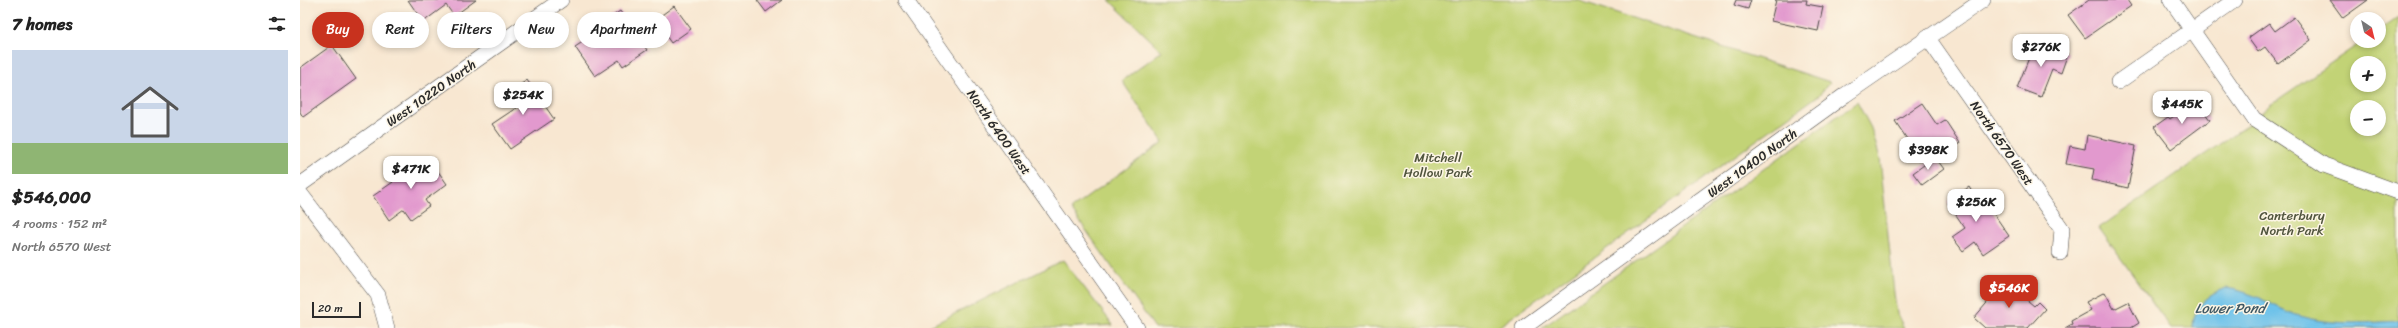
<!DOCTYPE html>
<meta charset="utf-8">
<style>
:root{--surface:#fff;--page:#f2f2f2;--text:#222;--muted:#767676;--line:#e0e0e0;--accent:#c8321e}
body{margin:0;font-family:Sriracha,sans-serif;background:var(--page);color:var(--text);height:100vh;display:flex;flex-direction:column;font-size:15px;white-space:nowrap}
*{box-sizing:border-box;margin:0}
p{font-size:13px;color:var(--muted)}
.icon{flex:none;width:22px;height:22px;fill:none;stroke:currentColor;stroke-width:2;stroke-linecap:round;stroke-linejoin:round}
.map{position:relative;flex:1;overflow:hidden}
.sheet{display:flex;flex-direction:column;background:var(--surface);width:300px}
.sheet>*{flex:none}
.hud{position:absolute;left:12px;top:12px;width:380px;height:36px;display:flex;gap:8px}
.needle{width:26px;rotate:145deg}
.buttons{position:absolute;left:2050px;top:12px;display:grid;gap:8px}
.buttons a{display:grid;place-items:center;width:36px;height:36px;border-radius:50%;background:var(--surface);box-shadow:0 2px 6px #0003;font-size:20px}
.scale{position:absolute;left:12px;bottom:10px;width:49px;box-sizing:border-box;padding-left:4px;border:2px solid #2b2b2b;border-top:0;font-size:11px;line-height:14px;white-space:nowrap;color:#2b2b2b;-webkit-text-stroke:3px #fcf5e5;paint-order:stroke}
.price{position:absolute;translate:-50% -34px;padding:0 9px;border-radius:8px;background:#fff;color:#222;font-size:13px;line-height:26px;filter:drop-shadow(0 1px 2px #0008)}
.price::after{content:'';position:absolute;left:50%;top:24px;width:12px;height:9px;margin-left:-6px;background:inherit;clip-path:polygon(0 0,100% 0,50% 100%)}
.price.active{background:var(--accent);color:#fff}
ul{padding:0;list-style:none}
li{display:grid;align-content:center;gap:8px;height:212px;padding:0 12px}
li+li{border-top:1px solid var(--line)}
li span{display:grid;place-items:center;height:124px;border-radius:0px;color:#555}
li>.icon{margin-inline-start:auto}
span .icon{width:72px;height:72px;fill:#fffc;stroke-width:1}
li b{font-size:17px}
h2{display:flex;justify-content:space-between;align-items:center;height:48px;padding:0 12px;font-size:17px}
.tag{padding:0 14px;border-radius:18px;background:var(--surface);box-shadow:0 2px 6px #0003;font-size:14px;line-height:36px}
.tag.active{background:var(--accent);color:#fff}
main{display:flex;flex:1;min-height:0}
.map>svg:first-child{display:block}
.green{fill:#c2d376;stroke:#767f50;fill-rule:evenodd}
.water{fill:#6ec2ea;stroke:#4c768a}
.building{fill:#e299ce}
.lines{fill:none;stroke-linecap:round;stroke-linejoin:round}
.minor-casing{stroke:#4a4744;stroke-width:16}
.minor{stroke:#fff;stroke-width:15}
.labels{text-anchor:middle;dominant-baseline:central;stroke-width:3;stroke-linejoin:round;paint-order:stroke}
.street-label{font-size:13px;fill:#2b2b2b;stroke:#fcf5e5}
.park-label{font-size:13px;fill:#51553e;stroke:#fcf5e5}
.water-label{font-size:14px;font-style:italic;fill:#3f5864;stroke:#fcf5e5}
</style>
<main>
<section class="sheet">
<h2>7 homes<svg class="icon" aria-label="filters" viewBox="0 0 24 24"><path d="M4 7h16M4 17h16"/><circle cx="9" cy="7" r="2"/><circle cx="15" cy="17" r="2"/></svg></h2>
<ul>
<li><span style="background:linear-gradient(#c9d6e8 75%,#8fb573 0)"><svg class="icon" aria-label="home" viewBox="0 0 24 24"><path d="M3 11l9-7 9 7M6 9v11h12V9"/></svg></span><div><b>$546,000</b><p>4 rooms · 152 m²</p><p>North 6570 West</p></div></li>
</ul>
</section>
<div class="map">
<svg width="2098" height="328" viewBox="0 0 2098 328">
<rect width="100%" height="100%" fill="#fcf5e5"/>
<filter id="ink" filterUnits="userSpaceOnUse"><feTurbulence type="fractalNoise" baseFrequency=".025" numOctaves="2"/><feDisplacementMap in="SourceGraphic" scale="8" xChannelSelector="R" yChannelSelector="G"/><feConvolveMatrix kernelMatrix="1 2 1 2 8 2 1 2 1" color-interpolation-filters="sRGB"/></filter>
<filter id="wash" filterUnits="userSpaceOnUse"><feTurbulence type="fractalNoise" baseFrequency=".012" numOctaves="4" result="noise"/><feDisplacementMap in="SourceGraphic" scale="16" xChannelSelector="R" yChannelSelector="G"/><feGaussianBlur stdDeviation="0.9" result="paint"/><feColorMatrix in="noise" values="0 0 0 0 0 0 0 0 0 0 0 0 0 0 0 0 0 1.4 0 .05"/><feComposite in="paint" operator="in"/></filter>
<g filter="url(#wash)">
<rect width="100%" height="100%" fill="#f8e7d1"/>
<path class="green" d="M809,0H1277L1530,82L1519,95L1197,328H855L771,209L863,142L822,81L862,51Z
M2098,17V328H1871L1799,228L1950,123L1970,105L2063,41H2079V30ZM2057,63H2079V85H2057ZM2057,107H2079V129H2057Z
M1557,102L1571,128L1580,158L1594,293L1597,314L1604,328H1242Z
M763,260L813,325L763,328H626Z"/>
<path class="water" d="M1926,288C1951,291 1969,304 1991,313C2024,326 2064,323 2098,321V328H1893C1893,305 1908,296 1926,288Z"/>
<g id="blocks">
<path class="building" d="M108,0H176L154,16L146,5L123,22Z
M457,0H482L466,12Z
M1436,0H1451L1448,9L1434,5Z
M1476,0H1507L1506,4L1523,7L1518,31L1471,21Z
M1789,0H1827L1831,6L1785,38L1768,15Z
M2030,0H2068L2043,18Z
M374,6L391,29L371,43L355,20Z
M320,11L347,50L323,66L319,60L295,76L275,47L304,28L301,24Z
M1994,17L2011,40L1978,64L1965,47L1958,52L1948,38L1969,23L1975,31Z
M1736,40L1768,53L1761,73L1752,69L1741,97L1717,88Z
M32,45L56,79L3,117L0,112V68Z
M227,80L254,119L210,149L192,124L219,106L210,92Z
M1896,100L1910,120L1871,149L1854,127L1868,117L1870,119Z
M1622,103L1637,125L1645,120L1660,143L1640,156L1636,149L1618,161L1608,146L1611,145L1595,121Z
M1787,135L1836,146L1828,188L1792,180L1794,169L1766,164L1770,146L1785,149Z
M128,157L147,184L125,200L129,206L111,219L104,209L89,220L73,196L93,182L90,179L112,163L114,167Z
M1635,157L1644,169L1622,185L1613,173Z
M1669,187L1678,202L1683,198L1709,236L1683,254L1675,242L1663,251L1652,237L1665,228L1647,202Z
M1709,277L1725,291L1721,295L1734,306L1738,302L1745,309L1728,328H1685L1674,318Z
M1805,292L1814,309L1828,302L1839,323L1831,328H1765L1772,324L1771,321L1791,310L1786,302Z"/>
</g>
</g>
<g filter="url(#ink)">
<use href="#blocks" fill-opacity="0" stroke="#4a4744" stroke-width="1"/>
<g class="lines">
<g class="minor-casing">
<path id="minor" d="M606,0L837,328
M1871,0L1954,119L2024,165L2098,192
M1627,37L1762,229L1760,253
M1818,82L1935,0
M0,185L261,0
M0,193L78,295L87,328
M1223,328L1545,95L1683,0"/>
</g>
<use href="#minor" class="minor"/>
</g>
</g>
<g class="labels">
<g class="street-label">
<text transform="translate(131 93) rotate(-35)">West 10220 North</text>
<text transform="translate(699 132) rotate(55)">North 6400 West</text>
<text transform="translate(1702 143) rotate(55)">North 6570 West</text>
<text transform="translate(1452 163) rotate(-36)">West 10400 North</text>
</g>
<g class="park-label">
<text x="1138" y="157">Mitchell<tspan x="1138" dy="15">Hollow Park</tspan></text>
<text x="1992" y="215">Canterbury<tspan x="1992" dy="15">North Park</tspan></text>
</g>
<g class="water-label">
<text x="1930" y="308">Lower Pond</text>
</g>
</g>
</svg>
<div class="buttons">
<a><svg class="needle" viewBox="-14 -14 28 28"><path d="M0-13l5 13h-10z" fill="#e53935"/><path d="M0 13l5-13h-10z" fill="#767676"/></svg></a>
<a>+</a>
<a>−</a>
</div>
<div class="scale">20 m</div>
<b class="price" style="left:1741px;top:68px">$276K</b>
<b class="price" style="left:223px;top:116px">$254K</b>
<b class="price" style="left:1882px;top:125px">$445K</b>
<b class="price" style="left:1628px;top:171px">$398K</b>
<b class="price" style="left:111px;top:190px">$471K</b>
<b class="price" style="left:1676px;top:223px">$256K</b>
<b class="price active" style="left:1709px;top:309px">$546K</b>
<div class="hud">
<a class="tag active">Buy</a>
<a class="tag">Rent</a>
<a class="tag">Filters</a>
<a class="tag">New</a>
<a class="tag">Apartment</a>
</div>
</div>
</main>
